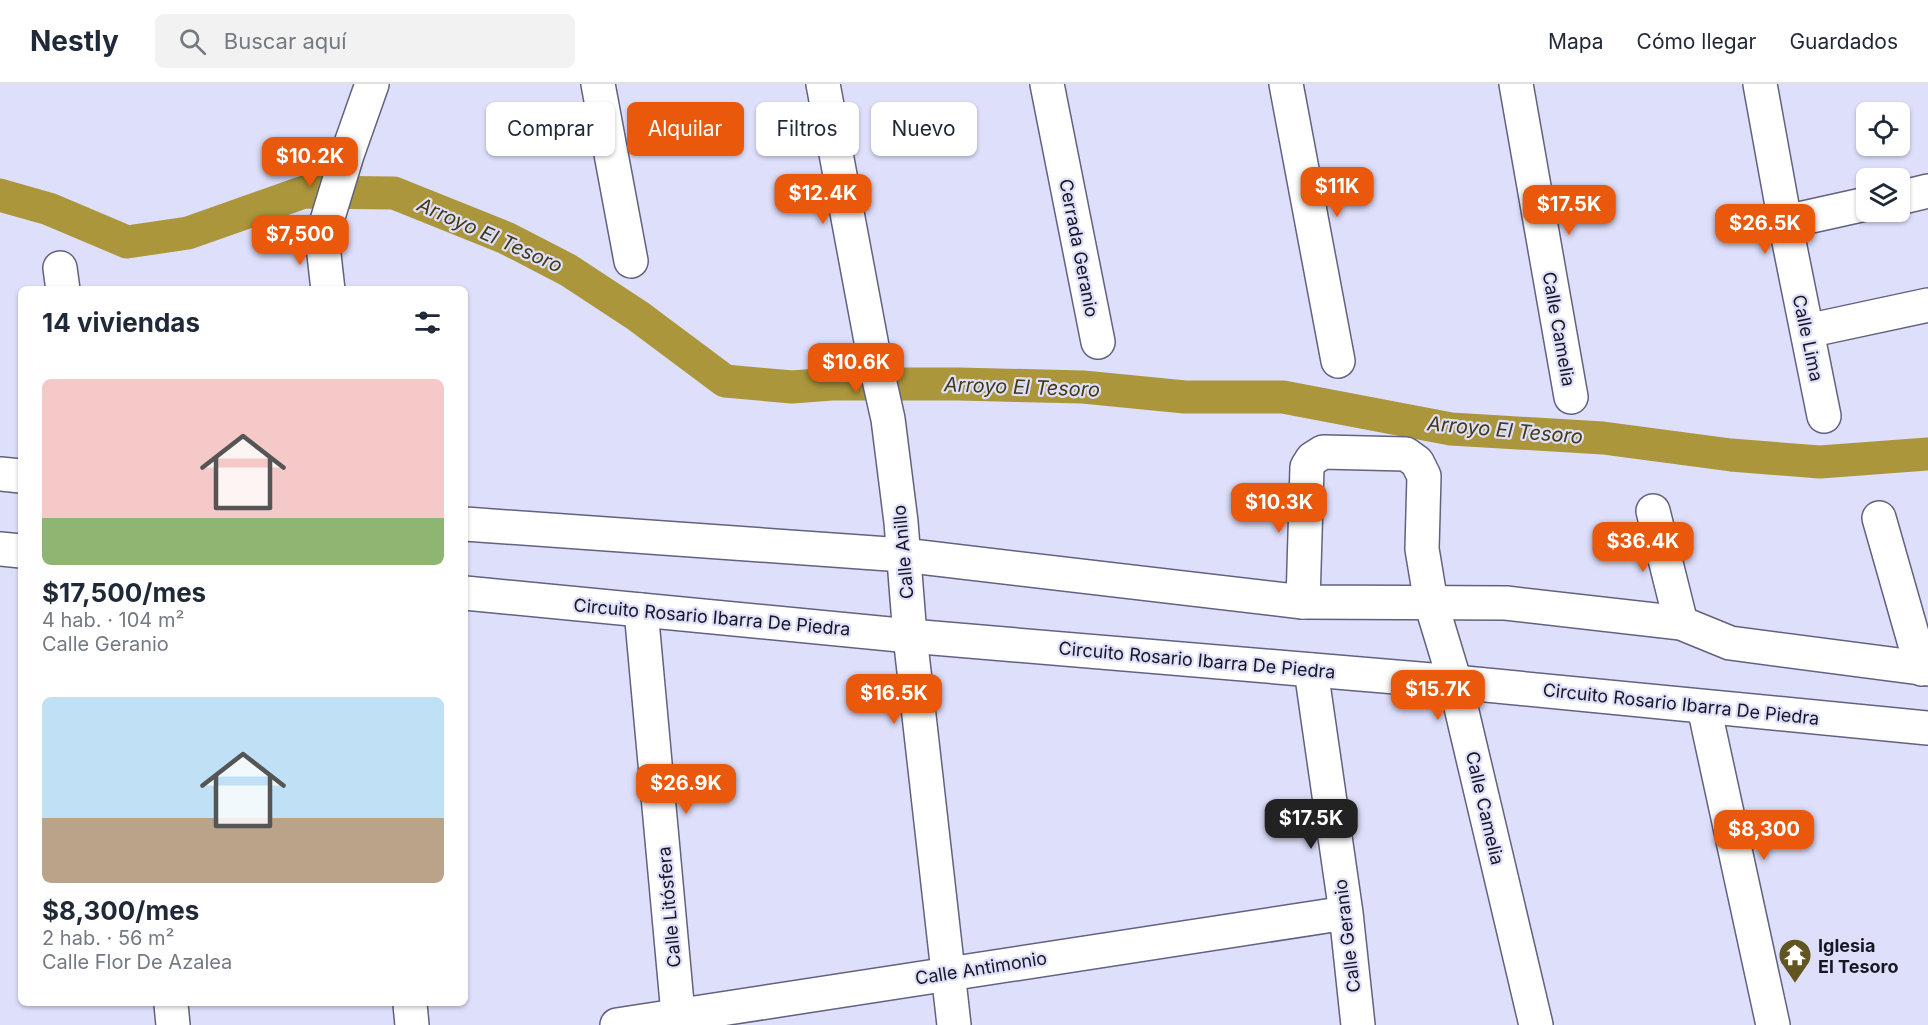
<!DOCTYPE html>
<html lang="es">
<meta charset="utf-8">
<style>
:root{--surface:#fff;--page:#f2f2f3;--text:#1f2937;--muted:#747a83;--line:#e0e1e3;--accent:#ea580c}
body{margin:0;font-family:Inter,sans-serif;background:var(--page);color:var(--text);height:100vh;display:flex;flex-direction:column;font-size:22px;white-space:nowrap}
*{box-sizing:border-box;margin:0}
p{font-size:20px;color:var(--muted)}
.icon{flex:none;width:33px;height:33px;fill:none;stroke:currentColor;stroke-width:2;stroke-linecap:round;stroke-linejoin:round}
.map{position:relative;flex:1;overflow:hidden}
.drawer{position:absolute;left:18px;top:202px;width:450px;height:720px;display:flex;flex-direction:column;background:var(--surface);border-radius:9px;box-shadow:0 2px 4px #0004}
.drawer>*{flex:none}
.hud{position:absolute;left:486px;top:18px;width:570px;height:54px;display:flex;gap:12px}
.controls{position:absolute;left:1856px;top:18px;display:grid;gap:12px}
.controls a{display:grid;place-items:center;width:54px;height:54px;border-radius:9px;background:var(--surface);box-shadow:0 2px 4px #0004;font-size:30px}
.price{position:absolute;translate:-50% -51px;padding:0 14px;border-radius:12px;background:var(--accent);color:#fff;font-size:20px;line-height:39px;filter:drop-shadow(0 2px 3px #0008)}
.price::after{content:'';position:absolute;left:50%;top:36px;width:18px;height:14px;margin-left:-9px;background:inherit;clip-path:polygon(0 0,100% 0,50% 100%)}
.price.on{background:#222;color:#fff}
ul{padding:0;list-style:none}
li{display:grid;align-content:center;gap:12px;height:318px;padding:0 24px}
li span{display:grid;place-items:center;height:186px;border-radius:9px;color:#555}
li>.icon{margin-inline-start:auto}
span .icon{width:108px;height:108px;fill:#fffc;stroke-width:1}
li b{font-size:26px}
h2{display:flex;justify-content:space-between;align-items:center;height:72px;padding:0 24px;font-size:26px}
.tag{padding:0 21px;border-radius:9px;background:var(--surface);box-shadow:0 2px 4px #0004;font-size:21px;line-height:54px}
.tag.on{background:var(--accent);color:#fff}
header{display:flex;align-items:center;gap:36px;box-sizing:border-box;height:84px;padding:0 30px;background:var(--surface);border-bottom:2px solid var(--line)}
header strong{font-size:28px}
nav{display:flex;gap:33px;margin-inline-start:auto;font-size:21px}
.search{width:420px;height:54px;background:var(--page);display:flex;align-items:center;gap:15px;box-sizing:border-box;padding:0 21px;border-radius:9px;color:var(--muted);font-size:22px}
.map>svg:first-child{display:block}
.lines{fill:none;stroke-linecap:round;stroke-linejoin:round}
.canal{stroke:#ab963c;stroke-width:33}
.minor-casing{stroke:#616280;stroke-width:36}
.major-casing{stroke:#616280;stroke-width:36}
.minor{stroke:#fff;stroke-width:33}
.major{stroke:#fff;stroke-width:33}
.labels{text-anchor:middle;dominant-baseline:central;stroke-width:4.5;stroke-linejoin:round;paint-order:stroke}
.street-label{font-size:18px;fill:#161722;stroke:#dedffb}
.poi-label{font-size:18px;font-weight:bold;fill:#161722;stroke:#dedffb;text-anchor:start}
.water-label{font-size:20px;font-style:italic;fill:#433a13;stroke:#dedffb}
</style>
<header>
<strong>Nestly</strong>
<div class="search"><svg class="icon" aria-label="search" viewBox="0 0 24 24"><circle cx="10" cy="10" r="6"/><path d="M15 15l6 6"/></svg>Buscar aquí</div>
<nav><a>Mapa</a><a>Cómo llegar</a><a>Guardados</a></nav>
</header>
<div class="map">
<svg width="1928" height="941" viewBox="0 0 1928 941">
<rect width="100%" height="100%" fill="#dedffb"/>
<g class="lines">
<path class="canal" d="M0,111L49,125L127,158L188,149L304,108L394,109L506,154L568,186L638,232L725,297L792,303L832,300H959L1083,303L1185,313H1283L1451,345L1603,354L1731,371L1820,378L1928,370"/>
<g class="minor-casing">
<path id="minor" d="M598,0L631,177
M823,0L874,273L888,335L901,438L910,552L954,941
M1047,0L1098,258
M1286,0L1338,277
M1516,0L1571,313
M1760,0L1785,138L1824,332
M1899,114L1928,107
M1785,138L1866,120
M60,184L63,206
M328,206L322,153L347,71L372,0
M1807,247L1928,221
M1653,427L1681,539
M1879,434L1922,585
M1303,518L1307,383L1312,375L1323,368L1406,370L1417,378L1424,392L1422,465L1431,519L1455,598L1536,941
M641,526L679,941
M1311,586L1346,829L1358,941
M1704,623L1773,941
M171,920L173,941
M410,920L412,941
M617,941L1346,829"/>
</g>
<g class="major-casing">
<path id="major" d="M0,390L21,392
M465,440L903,471L1303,518L1506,519L1681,539L1730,559L1928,585
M0,465L21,467
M465,509L910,552L1455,598L1928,644"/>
</g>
<use href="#minor" class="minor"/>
<use href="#major" class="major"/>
</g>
<defs>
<g id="temple-pin" transform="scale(1.725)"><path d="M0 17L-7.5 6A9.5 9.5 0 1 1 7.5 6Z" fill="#615522" stroke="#dedffb"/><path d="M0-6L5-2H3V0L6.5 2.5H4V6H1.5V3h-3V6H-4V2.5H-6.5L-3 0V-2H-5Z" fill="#fff"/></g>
</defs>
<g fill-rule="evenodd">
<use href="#temple-pin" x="1795" y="871"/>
</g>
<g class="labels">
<g class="street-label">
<text transform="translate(1079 164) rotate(79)">Cerrada Geranio</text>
<text transform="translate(1559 245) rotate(80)">Calle Camelia</text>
<text transform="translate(1808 254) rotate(78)">Calle Lima</text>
<text transform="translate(903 468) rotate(-95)">Calle Anillo</text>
<text transform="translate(712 533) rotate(5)">Circuito Rosario Ibarra De Piedra</text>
<text transform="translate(1197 576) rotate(5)">Circuito Rosario Ibarra De Piedra</text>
<text transform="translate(1681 620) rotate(6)">Circuito Rosario Ibarra De Piedra</text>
<text transform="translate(1485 724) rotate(77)">Calle Camelia</text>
<text transform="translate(669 823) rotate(-95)">Calle Litósfera</text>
<text transform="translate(1347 852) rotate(-97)">Calle Geranio</text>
<text transform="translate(981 884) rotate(-9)">Calle Antimonio</text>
</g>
<g class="poi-label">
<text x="1818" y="861">Iglesia<tspan x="1818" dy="21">El Tesoro</tspan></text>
</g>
<g class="water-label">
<text transform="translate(490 151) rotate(24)">Arroyo El Tesoro</text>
<text transform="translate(1022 303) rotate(2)">Arroyo El Tesoro</text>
<text transform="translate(1505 346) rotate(5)">Arroyo El Tesoro</text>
</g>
</g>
</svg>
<div class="controls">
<a><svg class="icon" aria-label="locate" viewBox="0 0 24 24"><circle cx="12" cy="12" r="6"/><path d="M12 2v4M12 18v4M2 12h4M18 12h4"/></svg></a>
<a><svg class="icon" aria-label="layers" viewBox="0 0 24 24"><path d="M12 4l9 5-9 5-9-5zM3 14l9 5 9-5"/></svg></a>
</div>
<b class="price" style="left:310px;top:104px">$10.2K</b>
<b class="price" style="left:1337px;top:134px">$11K</b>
<b class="price" style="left:823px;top:141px">$12.4K</b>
<b class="price" style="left:1569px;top:152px">$17.5K</b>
<b class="price" style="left:1765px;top:171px">$26.5K</b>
<b class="price" style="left:300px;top:182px">$7,500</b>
<b class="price" style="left:856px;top:310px">$10.6K</b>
<b class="price" style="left:1279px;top:450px">$10.3K</b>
<b class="price" style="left:1643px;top:489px">$36.4K</b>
<b class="price" style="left:1438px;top:637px">$15.7K</b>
<b class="price" style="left:894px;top:641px">$16.5K</b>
<b class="price" style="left:686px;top:731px">$26.9K</b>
<b class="price on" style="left:1311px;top:766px">$17.5K</b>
<b class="price" style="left:1764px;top:777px">$8,300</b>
<div class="hud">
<a class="tag">Comprar</a>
<a class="tag on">Alquilar</a>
<a class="tag">Filtros</a>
<a class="tag">Nuevo</a>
</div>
<section class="drawer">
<h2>14 viviendas<svg class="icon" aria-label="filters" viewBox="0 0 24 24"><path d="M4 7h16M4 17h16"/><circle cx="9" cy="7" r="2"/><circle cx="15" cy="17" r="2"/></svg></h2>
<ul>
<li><span style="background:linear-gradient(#f6c9c9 75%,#8fb573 0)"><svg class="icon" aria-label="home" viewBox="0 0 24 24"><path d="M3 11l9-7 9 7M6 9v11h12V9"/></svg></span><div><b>$17,500/mes</b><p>4 hab. · 104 m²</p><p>Calle Geranio</p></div></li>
<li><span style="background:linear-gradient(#bfe0f5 65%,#b9a48a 0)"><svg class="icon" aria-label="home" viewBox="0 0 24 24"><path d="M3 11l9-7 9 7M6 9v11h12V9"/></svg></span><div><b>$8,300/mes</b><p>2 hab. · 56 m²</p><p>Calle Flor De Azalea</p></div></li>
</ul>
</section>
</div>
